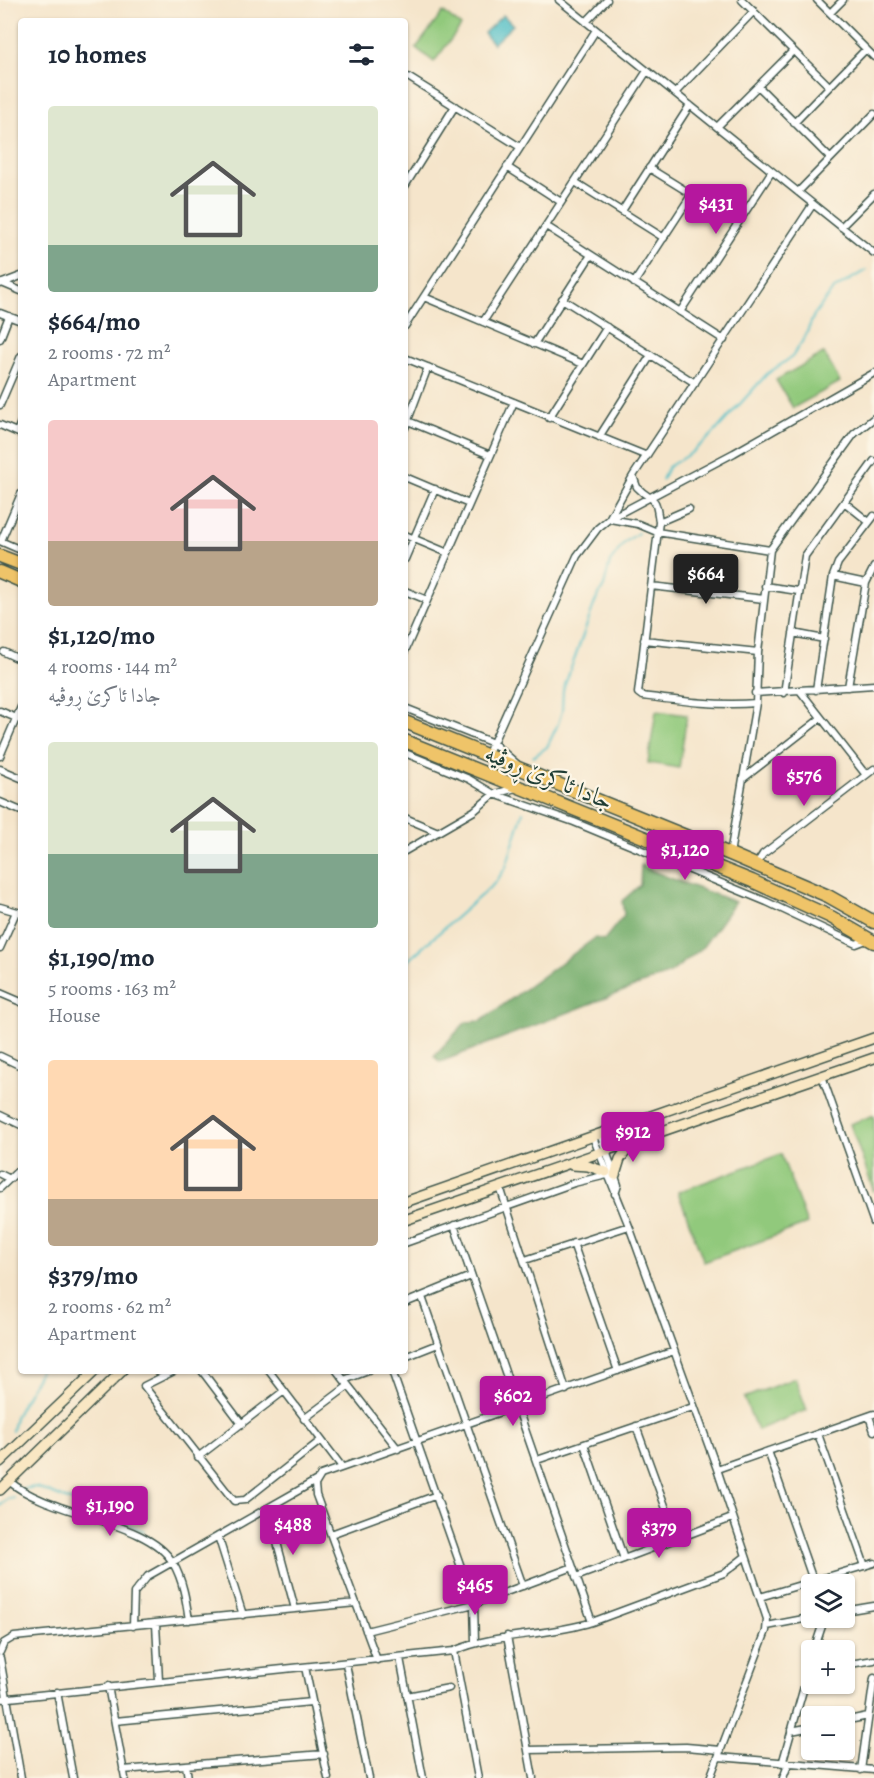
<!DOCTYPE html>
<meta charset="utf-8">
<style>
:root{--surface:#fff;--page:#f6f6f7;--text:#1f2937;--muted:#747a83;--accent:#b5179e}
body{margin:0;font-family:Alegreya,Amiri,serif;background:var(--page);color:var(--text);height:100vh;display:flex;flex-direction:column;font-size:22px;white-space:nowrap}
*{box-sizing:border-box;margin:0}
p{font-size:20px;color:var(--muted)}
.icon{flex:none;width:33px;height:33px;fill:none;stroke:currentColor;stroke-width:2;stroke-linecap:round;stroke-linejoin:round}
.map{position:relative;flex:1;overflow:hidden}
.panel{position:absolute;left:18px;top:18px;width:390px;height:1356px;display:flex;flex-direction:column;background:var(--surface);border-radius:6px;box-shadow:0 2px 4px #0004}
.panel>*{flex:none}
.buttons{position:absolute;left:801px;top:1574px;display:grid;gap:12px}
.buttons a{display:grid;place-items:center;width:54px;height:54px;border-radius:6px;background:var(--surface);box-shadow:0 2px 4px #0004;font-size:30px}
.price{position:absolute;translate:-50% -51px;padding:0 14px;border-radius:6px;background:var(--accent);color:#fff;font-size:20px;line-height:39px;filter:drop-shadow(0 2px 3px #0008)}
.price::after{content:'';position:absolute;left:50%;top:36px;width:18px;height:14px;margin-left:-9px;background:inherit;clip-path:polygon(0 0,100% 0,50% 100%)}
.price.on{background:#222;color:#fff}
ul{padding:0;list-style:none}
li{display:grid;align-content:center;gap:12px;height:318px;padding:0 30px}
li span{display:grid;place-items:center;height:186px;border-radius:6px;color:#555}
li>.icon{margin-inline-start:auto}
span .icon{width:108px;height:108px;fill:#fffc;stroke-width:1}
li b{font-size:26px}
h2{display:flex;justify-content:space-between;align-items:center;height:72px;padding:0 30px;font-size:26px}
.map>svg:first-child{display:block}
.green{fill:#91c97c;stroke:#588358;stroke-width:1.5}
.forest{fill:#74ad6c;stroke:#4a7550;stroke-width:1.5}
.water{fill:#51bfc7;stroke:#387e7e;stroke-width:1.5}
.lines{fill:none;stroke-linecap:round;stroke-linejoin:round}
.stream{stroke:#51bfc7;stroke-width:2}
.street-casing{stroke:#3f564b;stroke-width:9}
.secondary-casing{stroke:#3f564b;stroke-width:12}
.highway-casing{stroke:#3f564b;stroke-width:15}
.street{stroke:#fff;stroke-width:6}
.secondary{stroke:#f9e7c3;stroke-width:9}
.highway{stroke:#efc469;stroke-width:12}
.labels{text-anchor:middle;dominant-baseline:central;stroke-width:4.5;stroke-linejoin:round;paint-order:stroke}
.street-label{font-size:24px;fill:#1f3d34;stroke:#fcf5e5}
</style>
<div class="map">
<svg width="874" height="1778" viewBox="0 0 874 1778">
<rect width="100%" height="100%" fill="#fcf5e5"/>
<filter id="ink" filterUnits="userSpaceOnUse"><feTurbulence type="fractalNoise" baseFrequency=".0167" numOctaves="2"/><feDisplacementMap in="SourceGraphic" scale="12" xChannelSelector="R" yChannelSelector="G"/><feConvolveMatrix kernelMatrix="1 2 1 2 8 2 1 2 1" color-interpolation-filters="sRGB"/></filter>
<filter id="wash" filterUnits="userSpaceOnUse"><feTurbulence type="fractalNoise" baseFrequency=".008" numOctaves="4" result="noise"/><feDisplacementMap in="SourceGraphic" scale="24" xChannelSelector="R" yChannelSelector="G"/><feGaussianBlur stdDeviation="1.35" result="paint"/><feColorMatrix in="noise" values="0 0 0 0 0 0 0 0 0 0 0 0 0 0 0 0 0 1.4 0 .05"/><feComposite in="paint" operator="in"/></filter>
<g filter="url(#wash)">
<rect width="100%" height="100%" fill="#f5e5cb"/>
<path class="green" d="M443,12L461,26L434,62L416,48Z
M824,353L840,382L793,408L776,380Z
M656,711L687,715L679,768L648,763Z
M874,1115V1192L850,1124Z
M781,1154L807,1224L704,1262L678,1192Z
M795,1378L807,1410L757,1430L744,1398Z"/>
<path class="forest" d="M641,865C671,881 704,889 735,902L702,948L670,973L440,1062L434,1056L466,1022L481,1021L595,938L604,940L624,915L622,901L640,885Z"/>
<path class="water" d="M503,15L513,25L493,44L484,33Z"/>
<g class="lines">
<path class="stream" d="M662,480L668,467L691,453L712,435L767,374L792,357L805,337L814,315L833,290L866,270
M533,757L547,747L558,724L562,711L563,690L595,602L604,586L610,562L625,542L638,533
M405,963L496,882L506,867L523,812
M12,1431L15,1417L40,1371
M24,1489L36,1487L144,1531
M0,1506L7,1499L14,1498"/>
</g>
</g>
<g filter="url(#ink)">
<g class="lines">
<g class="street-casing">
<path id="street" d="M559,0L874,253
M742,0L829,86
M817,0L874,57
M830,13L843,0
M586,22L607,0
M408,77L520,147
M758,86L830,158
M675,93L754,11
M794,123L866,49
M717,127L793,51
M507,167L561,202
M649,168L738,223
M575,182L664,238
M405,186L455,106
M798,192L874,114
M622,211L690,105
M546,226L724,340
M841,227L874,194
M2,283L21,291
M634,283L692,194
M0,284L21,276
M424,297L583,364
M562,299L695,383
M680,312L772,171
M0,313L21,321
M483,322L647,71
M405,326L596,30
M0,339L9,316
M534,344L591,255
M405,358L647,456
M0,405L21,356
M549,418L607,327
M408,421L490,455
M0,425L21,434
M405,428L428,367
M17,432L21,422
M599,437L651,355
M633,476L637,487C654,505 655,491 659,522L638,693L642,696C681,701 717,706 756,703
M405,477L469,504
M844,502L869,522
M609,519L633,476L813,204
M610,519L638,524L657,532L770,550
M659,522L689,509
M405,535L448,553
M0,541L21,550
M1,541L21,494
M405,559L435,489
M833,576L866,583
M651,586L764,599
M765,586L798,591
M405,591L427,600
M793,633L824,639
M644,640L758,652
M405,651L514,402
M4,652L21,660
M848,687L866,583L874,567
M816,690L833,576L838,563L874,516
M801,692L866,775
M755,693L874,685
M784,693L805,556L874,461
M405,708L493,743L518,765
M0,711L21,720
M405,753L469,779L494,794L574,822L767,902L856,944L869,939
M0,756L21,707
M487,756L577,556L598,528L609,519L734,453L874,373
M0,769L21,778
M744,778L821,718
M0,802L21,811
M405,818L438,832
M405,851L474,811L494,794L516,788
M730,854L756,703L758,652L770,550L854,434L874,418
M756,865L763,854L874,769
M0,907L21,913
M0,948L16,912
M0,993L21,1002
M0,1056L21,1066
M822,1076L874,1223
M0,1115L21,1125
M600,1134L618,1185L615,1194
M593,1137L629,1226L717,1469L767,1619L766,1631L710,1778
M0,1174L10,1179
M500,1187L566,1390
M0,1188L21,1168
M454,1225L592,1622
M405,1243L574,1183L607,1175
M573,1243L618,1371
M525,1260L629,1226
M422,1297L523,1586
M405,1303L471,1276
M405,1357L438,1344
M174,1371L144,1386L234,1501L245,1500L320,1441
M202,1371L242,1424
M269,1371L342,1467
M337,1371L398,1449
M392,1371L474,1604L475,1642
M344,1380L368,1371
M869,1416L874,1431
M304,1419L348,1386
M636,1426L677,1539
M818,1434L865,1566
M584,1444L624,1559
M768,1451L814,1583
M198,1457L284,1391
M537,1460L693,1407
M717,1469L874,1414
M9,1481C49,1516 149,1520 173,1563C183,1580 186,1600 189,1620
M268,1509L295,1609
M331,1534L437,1495
M218,1536L243,1615
M576,1577L732,1518
M760,1597L874,1563
M844,1611L874,1606
M156,1624L159,1681
M133,1626L134,1593L148,1576L317,1480
M767,1626L814,1617
M366,1631L474,1604L573,1567
M507,1636L533,1778
M814,1650L825,1617
M454,1651L478,1778
M0,1652L4,1643L14,1637L356,1603
M0,1658L21,1778
M400,1658L423,1778
M377,1660L316,1495L315,1485L321,1475L674,1351
M346,1664L369,1778
M844,1665L874,1660
M305,1667L328,1778
M108,1686L125,1778
M57,1692L73,1778
M407,1696L449,1688
M0,1699L454,1651C498,1632 546,1637 592,1622L724,1573L746,1556
M115,1721L311,1702
M844,1721L868,1716
M791,1731L812,1727
M528,1750L686,1747L721,1750
M719,1757L874,1770
M782,1764L812,1659
M186,1765L188,1778
M123,1770L324,1754
M861,1770L874,1678
M783,1778L788,1765"/>
</g>
<g class="secondary-casing">
<path id="secondary" d="M572,1165L588,1166L606,1172
M615,1175L620,1159L632,1143
M405,1202L874,1038
M405,1220L874,1058
M0,1462L95,1371
M0,1490L122,1371"/>
</g>
<g class="highway-casing">
<path id="highway" d="M0,556L21,564
M0,572L21,581
M405,722L730,854L828,896L874,922
M405,741L752,881L831,917L874,942
M681,867L686,855"/>
</g>
<use href="#street" class="street"/>
<use href="#secondary" class="secondary"/>
<use href="#highway" class="highway"/>
</g>
</g>
<g class="labels">
<g class="street-label">
<text transform="translate(549 777) rotate(22)">جادا ئاکرێ ڕوڤیە</text>
</g>
</g>
</svg>
<div class="buttons">
<a><svg class="icon" aria-label="layers" viewBox="0 0 24 24"><path d="M12 4l9 5-9 5-9-5zM3 14l9 5 9-5"/></svg></a>
<a>+</a>
<a>−</a>
</div>
<b class="price" style="left:716px;top:235px">$431</b>
<b class="price on" style="left:706px;top:605px">$664</b>
<b class="price" style="left:804px;top:807px">$576</b>
<b class="price" style="left:685px;top:881px">$1,120</b>
<b class="price" style="left:633px;top:1163px">$912</b>
<b class="price" style="left:513px;top:1427px">$602</b>
<b class="price" style="left:110px;top:1537px">$1,190</b>
<b class="price" style="left:293px;top:1556px">$488</b>
<b class="price" style="left:659px;top:1559px">$379</b>
<b class="price" style="left:475px;top:1616px">$465</b>
<section class="panel">
<h2>10 homes<svg class="icon" aria-label="filters" viewBox="0 0 24 24"><path d="M4 7h16M4 17h16"/><circle cx="9" cy="7" r="2"/><circle cx="15" cy="17" r="2"/></svg></h2>
<ul>
<li><span style="background:linear-gradient(#dfe7d0 75%,#7fa58c 0)"><svg class="icon" aria-label="home" viewBox="0 0 24 24"><path d="M3 11l9-7 9 7M6 9v11h12V9"/></svg></span><div><b>$664/mo</b><p>2 rooms · 72 m²</p><p>Apartment</p></div></li>
<li><span style="background:linear-gradient(#f6c9c9 65%,#b9a48a 0)"><svg class="icon" aria-label="home" viewBox="0 0 24 24"><path d="M3 11l9-7 9 7M6 9v11h12V9"/></svg></span><div><b>$1,120/mo</b><p>4 rooms · 144 m²</p><p>جادا ئاکرێ ڕوڤیە</p></div></li>
<li><span style="background:linear-gradient(#dfe7d0 60%,#7fa58c 0)"><svg class="icon" aria-label="home" viewBox="0 0 24 24"><path d="M3 11l9-7 9 7M6 9v11h12V9"/></svg></span><div><b>$1,190/mo</b><p>5 rooms · 163 m²</p><p>House</p></div></li>
<li><span style="background:linear-gradient(#ffd9b3 75%,#b9a48a 0)"><svg class="icon" aria-label="home" viewBox="0 0 24 24"><path d="M3 11l9-7 9 7M6 9v11h12V9"/></svg></span><div><b>$379/mo</b><p>2 rooms · 62 m²</p><p>Apartment</p></div></li>
</ul>
</section>
</div>
